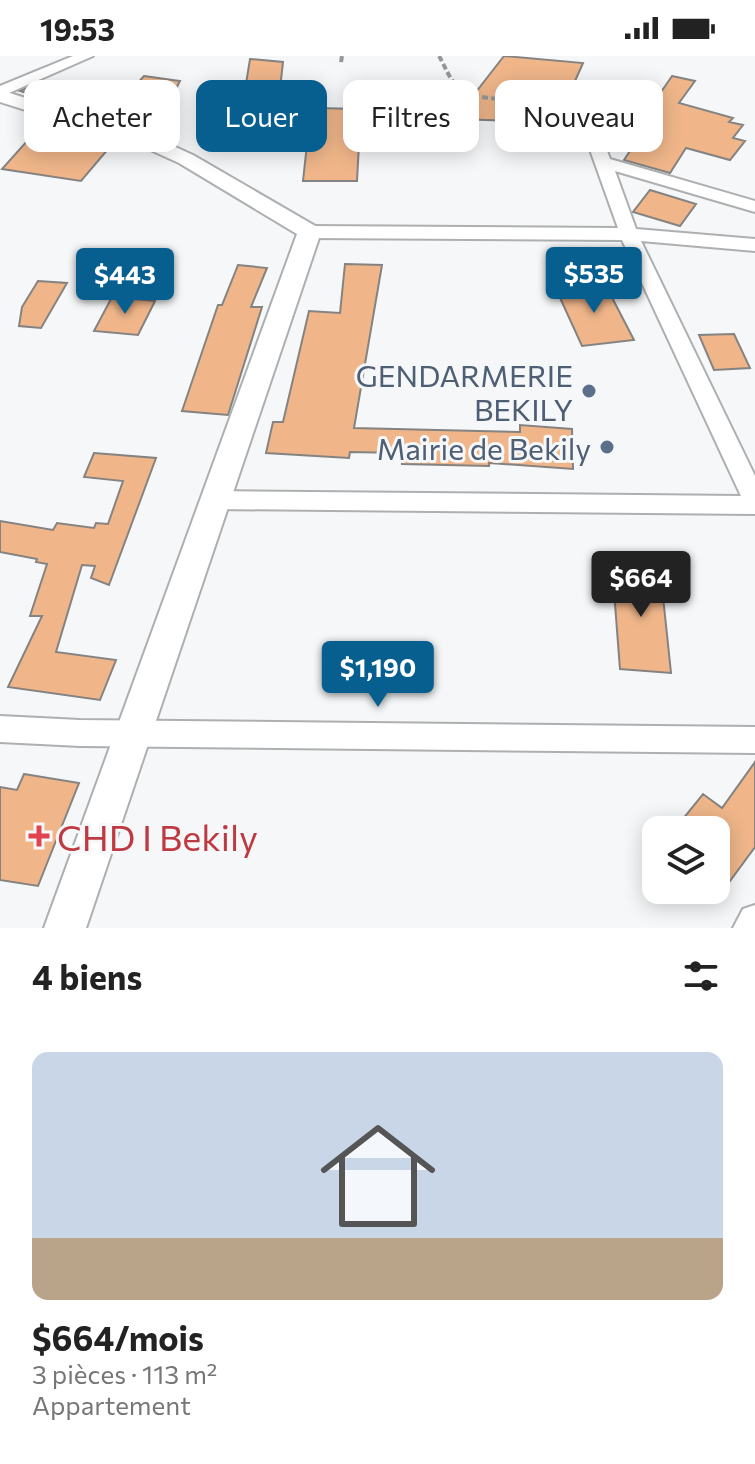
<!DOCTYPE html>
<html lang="fr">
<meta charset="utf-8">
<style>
:root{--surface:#fff;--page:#f2f2f2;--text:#222;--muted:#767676;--accent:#075f90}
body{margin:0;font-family:Commissioner,sans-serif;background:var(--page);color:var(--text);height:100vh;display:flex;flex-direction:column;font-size:30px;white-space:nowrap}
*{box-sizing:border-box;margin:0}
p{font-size:26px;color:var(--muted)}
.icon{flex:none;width:44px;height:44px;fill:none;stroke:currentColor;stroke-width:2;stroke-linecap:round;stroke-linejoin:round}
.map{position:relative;height:872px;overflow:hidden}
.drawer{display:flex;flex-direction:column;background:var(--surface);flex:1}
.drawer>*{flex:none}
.top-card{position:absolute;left:24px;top:24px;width:708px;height:72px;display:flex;gap:16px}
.controls{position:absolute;left:642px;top:760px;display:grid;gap:16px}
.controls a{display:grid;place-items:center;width:88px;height:88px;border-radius:16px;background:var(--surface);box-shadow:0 4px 20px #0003;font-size:40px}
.price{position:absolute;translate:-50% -68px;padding:0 18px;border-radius:8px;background:var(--accent);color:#fff;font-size:26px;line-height:52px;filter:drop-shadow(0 2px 4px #0008)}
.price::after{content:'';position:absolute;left:50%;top:48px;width:24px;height:18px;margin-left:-12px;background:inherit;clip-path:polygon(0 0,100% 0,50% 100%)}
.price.current{background:#222;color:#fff}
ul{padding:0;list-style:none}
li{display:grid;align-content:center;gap:16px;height:424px;padding:0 32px}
li span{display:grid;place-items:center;height:248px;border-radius:16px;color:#555}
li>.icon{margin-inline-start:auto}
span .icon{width:144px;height:144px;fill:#fffc;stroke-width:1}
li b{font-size:34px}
h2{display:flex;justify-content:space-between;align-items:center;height:96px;padding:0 32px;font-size:34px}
.tag{padding:0 28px;border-radius:16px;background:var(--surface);box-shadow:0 4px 20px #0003;font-size:28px;line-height:72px}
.tag.current{background:var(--accent);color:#fff}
.status{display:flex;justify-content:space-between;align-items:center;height:56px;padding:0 40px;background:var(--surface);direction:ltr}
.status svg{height:22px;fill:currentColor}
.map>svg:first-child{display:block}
.building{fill:#f0b68a;stroke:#858382;stroke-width:2}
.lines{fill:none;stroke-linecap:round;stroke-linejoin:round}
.minor-casing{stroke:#adafb0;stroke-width:4}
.tertiary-casing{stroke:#adafb0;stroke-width:4}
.path{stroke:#969798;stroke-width:4;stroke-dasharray:6 3;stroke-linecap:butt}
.minor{fill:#fff;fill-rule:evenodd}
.tertiary{fill:#fff;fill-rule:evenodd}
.service-dot{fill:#5c6f8a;stroke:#f5f7f8;stroke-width:3}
.health-dot{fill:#e0444e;stroke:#f5f7f8;stroke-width:3}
.labels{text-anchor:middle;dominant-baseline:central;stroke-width:6;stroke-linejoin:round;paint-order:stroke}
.service-label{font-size:30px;fill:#4e5e75;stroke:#f5f7f8;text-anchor:end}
.near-health-label{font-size:36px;fill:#be3a42;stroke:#f5f7f8;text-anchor:start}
</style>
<div class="status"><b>19:53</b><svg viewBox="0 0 49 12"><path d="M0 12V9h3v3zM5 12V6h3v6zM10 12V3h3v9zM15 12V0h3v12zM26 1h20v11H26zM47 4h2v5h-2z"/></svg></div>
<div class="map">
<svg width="755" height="872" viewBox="0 0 755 872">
<rect width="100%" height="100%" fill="#f5f7f8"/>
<path class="building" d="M504,0L583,7L575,25L596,28L590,54L561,51L567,69H514V65L455,63Z
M250,3L283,6L280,33H269L268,40H244Z
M144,20L180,25L152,78L134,73L132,66L128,71L20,35L34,29L116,51Z
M672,20L695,25L679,47L733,62L729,66L743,69L733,82L745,85L730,104L686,92L670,117L624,104L640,80L625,78L654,38L659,39Z
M318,52L356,53L354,88H359L357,125H303L307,88H314Z
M46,64L115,85L81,125L2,113Z
M650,134L696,148L680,170L633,156Z
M345,208L382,209L354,372L520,376V369L572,373L573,413L489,407V410L402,408V397L350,396L349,402L266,397L273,366H283L309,255L340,257Z
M238,209L267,212L251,251H262L228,359L182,355L218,249H222Z
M38,225L67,227L41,272L19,270L22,251Z
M605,228L634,284L582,290L556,233Z
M112,241L155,245L138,279L94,275Z
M734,278L750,312L714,314L699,279Z
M94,397L156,402L109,529L91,522L95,510L82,509L56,596L116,604L100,644L8,631L42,560H30L47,508L36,506L37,503L0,496V465L53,474L57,467L94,472L96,467L108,468L123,425L84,421Z
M612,509L660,512L671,617L620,613Z
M755,706V791L716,844V774H674L703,738L722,752Z
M24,718L79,727L38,830L0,824V731L17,734Z"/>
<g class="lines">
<g class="minor-casing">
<path id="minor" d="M73,0H93L0,41V30Z
M586,55L594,60L610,103L755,145V156L615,115L636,173L755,183V195L641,185L755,420V458L214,453L205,450L202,444L205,438L214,435L741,440L622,184L309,182L300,176L309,170L618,172L578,60Z
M0,660L80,664L755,671V697L80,690L0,686Z
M755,849V872H733L743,853Z"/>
</g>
<g class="tertiary-casing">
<path id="tertiary" d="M0,34L160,84L193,99L317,171L321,176L86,872H44L297,178L179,107L146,92L0,46Z"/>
</g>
<path class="path" d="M439,0C445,10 450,25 459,32C482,49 527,41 553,39L569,53
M341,6L342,0"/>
<use href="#minor" class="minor"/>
<use href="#tertiary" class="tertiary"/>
</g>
<g class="service-dot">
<circle cx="589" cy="335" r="8"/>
<circle cx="607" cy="391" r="8"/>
</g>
<path class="health-dot" d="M35 768h8v8h8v8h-8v8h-8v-8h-8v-8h8z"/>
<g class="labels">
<g class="service-label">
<text x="573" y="318">GENDARMERIE<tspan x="573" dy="34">BEKILY</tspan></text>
<text x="591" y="391">Mairie de Bekily</text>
</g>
<g class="near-health-label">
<text x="57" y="780">CHD I Bekily</text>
</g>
</g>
</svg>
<div class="controls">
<a><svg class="icon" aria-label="layers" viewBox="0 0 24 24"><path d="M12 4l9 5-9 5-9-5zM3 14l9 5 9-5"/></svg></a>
</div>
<b class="price" style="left:594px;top:259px">$535</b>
<b class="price" style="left:125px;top:260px">$443</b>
<b class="price current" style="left:641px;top:563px">$664</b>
<b class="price" style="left:378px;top:653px">$1,190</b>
<div class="top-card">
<a class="tag">Acheter</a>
<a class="tag current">Louer</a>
<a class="tag">Filtres</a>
<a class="tag">Nouveau</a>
</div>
</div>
<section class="drawer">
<h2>4 biens<svg class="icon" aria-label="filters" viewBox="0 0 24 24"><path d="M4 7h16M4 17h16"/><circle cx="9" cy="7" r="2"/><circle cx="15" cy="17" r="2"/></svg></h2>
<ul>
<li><span style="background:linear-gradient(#c9d6e8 75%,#b9a48a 0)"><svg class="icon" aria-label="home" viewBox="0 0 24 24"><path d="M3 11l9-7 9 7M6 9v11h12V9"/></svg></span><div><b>$664/mois</b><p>3 pièces · 113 m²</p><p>Appartement</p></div></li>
</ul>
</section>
